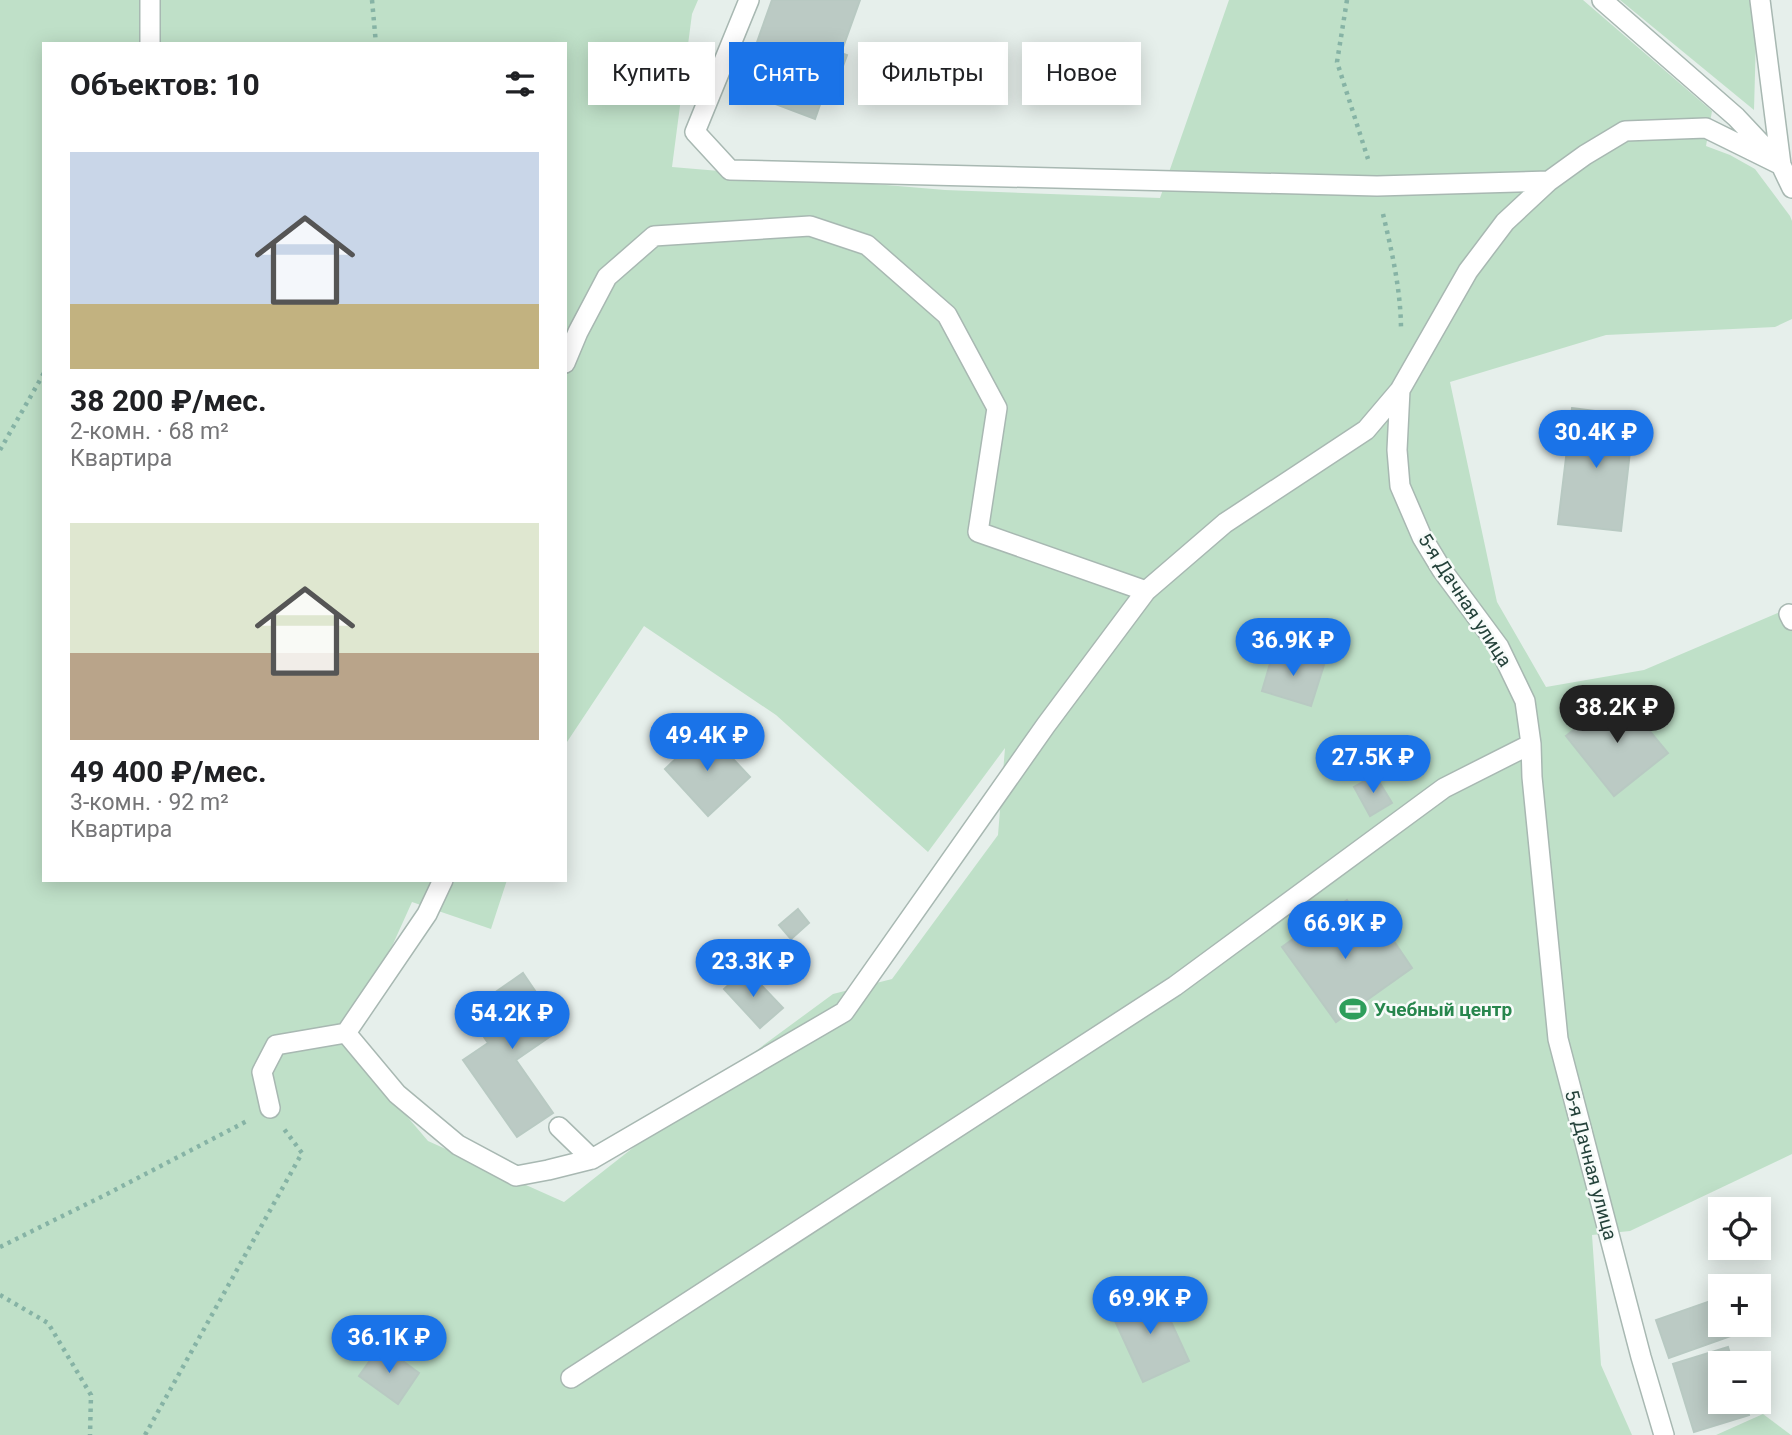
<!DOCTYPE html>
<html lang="ru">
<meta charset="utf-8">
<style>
:root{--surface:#fff;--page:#f2f2f2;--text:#202124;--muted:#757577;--accent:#1a73e8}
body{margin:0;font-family:Roboto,sans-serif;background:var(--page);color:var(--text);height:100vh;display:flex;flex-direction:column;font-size:26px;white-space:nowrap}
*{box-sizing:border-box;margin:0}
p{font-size:23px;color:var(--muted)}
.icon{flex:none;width:38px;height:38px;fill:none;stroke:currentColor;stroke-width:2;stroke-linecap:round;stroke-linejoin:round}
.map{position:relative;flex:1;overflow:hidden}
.sheet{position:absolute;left:42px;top:42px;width:525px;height:840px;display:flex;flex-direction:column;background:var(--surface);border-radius:0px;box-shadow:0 4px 18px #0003}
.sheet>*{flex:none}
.guide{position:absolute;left:588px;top:42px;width:665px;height:63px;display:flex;gap:14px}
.controls{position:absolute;left:1708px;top:1197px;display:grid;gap:14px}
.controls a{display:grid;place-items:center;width:63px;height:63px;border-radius:0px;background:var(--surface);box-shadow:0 4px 18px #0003;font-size:35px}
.price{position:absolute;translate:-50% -60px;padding:0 16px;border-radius:24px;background:var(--accent);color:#fff;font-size:23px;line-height:46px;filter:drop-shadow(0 2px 4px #0008)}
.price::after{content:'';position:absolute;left:50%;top:42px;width:21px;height:16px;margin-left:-10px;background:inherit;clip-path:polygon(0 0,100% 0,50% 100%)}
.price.selected{background:#222;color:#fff}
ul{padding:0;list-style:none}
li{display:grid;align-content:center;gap:14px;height:371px;padding:0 28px}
li span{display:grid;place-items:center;height:217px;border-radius:0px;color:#555}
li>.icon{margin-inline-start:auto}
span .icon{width:126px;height:126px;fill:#fffc;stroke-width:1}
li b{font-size:30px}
h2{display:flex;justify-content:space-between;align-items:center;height:84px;padding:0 28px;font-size:30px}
.chip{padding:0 24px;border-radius:0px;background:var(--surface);box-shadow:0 4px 18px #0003;font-size:24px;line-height:63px}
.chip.selected{background:var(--accent);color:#fff}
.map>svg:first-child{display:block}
.green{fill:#bfe0c8;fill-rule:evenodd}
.building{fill:#bbcac4;stroke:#b8c9c2;stroke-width:2}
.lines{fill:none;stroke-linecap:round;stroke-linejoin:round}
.lane-casing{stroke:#a8b8b2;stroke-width:22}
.path{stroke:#86b3a5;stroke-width:4.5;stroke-dasharray:3.5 5;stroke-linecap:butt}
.lane{stroke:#fff;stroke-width:19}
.labels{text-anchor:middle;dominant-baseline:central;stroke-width:5;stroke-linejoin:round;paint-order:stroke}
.street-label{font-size:19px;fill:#24423a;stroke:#f7fbf9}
.leisure-label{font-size:19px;font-weight:bold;fill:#27864d;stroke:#f7fbf9;text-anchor:start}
</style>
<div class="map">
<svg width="1792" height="1435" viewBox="0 0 1792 1435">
<rect width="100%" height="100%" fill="#e6efeb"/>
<path class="green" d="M0,0H698L692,14L672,167L945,190L1160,198L1229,0H1583L1712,111L1706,146L1730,155L1755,169L1790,216L1792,221V319L1775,327L1606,335L1450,382L1497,602L1546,687L1644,670L1792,607V1154L1630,1231L1592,1235L1601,1365L1632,1435H0ZM44,44H565V745L644,626L776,715L928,852L1005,748L998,835L892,979L833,994L765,1044L564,1202L428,1141L347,1046L412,902L491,929L507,880H44Z
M1620,0H1757L1754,110Z
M1763,1414L1791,1435H1716Z"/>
<path class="building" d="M772,0H860L841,53L847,55L836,85L828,82L815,119L749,94L761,62L751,59Z
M1572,408L1634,416L1621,531L1558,524Z
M1274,650L1324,665L1311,706L1262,691Z
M1619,694L1668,753L1614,796L1566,736Z
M706,730L750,777L708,816L665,769Z
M1375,775L1392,803L1370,816L1354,787Z
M1347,900L1379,945L1391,937L1412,968L1336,1022L1282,947Z
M798,909L809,923L791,939L779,925Z
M746,969L783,1008L760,1028L724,989Z
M523,973L561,1029L516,1060L553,1113L517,1137L463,1060L488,1043L467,1012Z
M1156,1289L1189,1361L1143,1382L1110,1310Z
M1719,1298L1720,1304V1325H1727L1731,1336L1669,1358L1656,1320Z
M381,1345L419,1373L398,1404L359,1376Z
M1728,1347L1733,1363H1720V1402H1745L1749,1415L1694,1432L1673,1364Z"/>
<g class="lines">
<g class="lane-casing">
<path id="lane" d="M749,0L695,132L730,170L1377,186L1549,181
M1602,0L1736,117L1781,165L1792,188
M1760,0L1781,165
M150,44V0
M565,363L578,332L607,277L654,236L810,226L867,245L947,315L997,408L978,532L1146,591
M1789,614L1792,620
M346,1033L427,914L443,880
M270,1108L262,1072L276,1045L346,1033L397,1094L458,1145L516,1176L548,1170L592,1159
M559,1127L592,1159L844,1012L1046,725L1146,591L1225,523L1366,430L1400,390
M571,1378L1175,986L1444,788L1531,744
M1664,1435L1641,1357L1558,1039L1532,777L1531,744L1525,701L1499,647L1442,570L1422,537L1400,486L1397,450L1400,390L1468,271L1505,222L1549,181L1585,155L1625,131L1706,128L1781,165"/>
</g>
<path class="path" d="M372,0L376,44
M1347,0L1337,62L1368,159
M1383,214C1392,252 1401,291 1401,330
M0,450L44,373
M0,1247L109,1193L247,1121
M0,1295L48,1323L91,1395L90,1435
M145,1435L302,1153L284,1129"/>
<use href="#lane" class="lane"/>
</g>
<defs>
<g id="stadium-bare" transform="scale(2.1)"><path d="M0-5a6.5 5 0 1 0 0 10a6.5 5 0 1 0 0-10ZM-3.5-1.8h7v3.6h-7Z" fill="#2e9e5b" stroke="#f7fbf9" stroke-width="2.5" paint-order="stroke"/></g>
</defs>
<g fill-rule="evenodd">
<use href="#stadium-bare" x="1353" y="1009"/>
</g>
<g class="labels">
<g class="street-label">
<text transform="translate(1465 600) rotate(57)">5-я Дачная улица</text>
<text transform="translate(1591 1165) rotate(75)">5-я Дачная улица</text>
</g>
<g class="leisure-label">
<text x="1374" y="1009">Учебный центр</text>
</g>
</g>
</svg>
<div class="controls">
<a><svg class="icon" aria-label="locate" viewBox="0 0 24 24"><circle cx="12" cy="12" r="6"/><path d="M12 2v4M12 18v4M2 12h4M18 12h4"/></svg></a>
<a>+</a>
<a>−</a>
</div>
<b class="price" style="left:1596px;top:470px">30.4K ₽</b>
<b class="price" style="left:1293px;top:678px">36.9K ₽</b>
<b class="price selected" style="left:1617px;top:745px">38.2K ₽</b>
<b class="price" style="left:707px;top:773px">49.4K ₽</b>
<b class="price" style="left:1373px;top:795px">27.5K ₽</b>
<b class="price" style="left:1345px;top:961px">66.9K ₽</b>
<b class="price" style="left:753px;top:999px">23.3K ₽</b>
<b class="price" style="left:512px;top:1051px">54.2K ₽</b>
<b class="price" style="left:1150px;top:1336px">69.9K ₽</b>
<b class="price" style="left:389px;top:1375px">36.1K ₽</b>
<div class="guide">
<a class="chip">Купить</a>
<a class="chip selected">Снять</a>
<a class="chip">Фильтры</a>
<a class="chip">Новое</a>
</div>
<section class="sheet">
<h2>Объектов: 10<svg class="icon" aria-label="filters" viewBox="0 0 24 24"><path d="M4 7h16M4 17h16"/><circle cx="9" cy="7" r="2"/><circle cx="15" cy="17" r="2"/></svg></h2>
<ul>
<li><span style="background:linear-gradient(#c9d6e8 70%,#c2b280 0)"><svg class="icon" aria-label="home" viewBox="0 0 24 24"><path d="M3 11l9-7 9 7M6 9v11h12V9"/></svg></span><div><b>38 200 ₽/мес.</b><p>2-комн. · 68 m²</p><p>Квартира</p></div></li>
<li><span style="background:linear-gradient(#dfe7d0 60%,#b9a48a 0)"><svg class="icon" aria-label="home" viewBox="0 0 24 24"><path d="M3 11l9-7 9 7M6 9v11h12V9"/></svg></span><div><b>49 400 ₽/мес.</b><p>3-комн. · 92 m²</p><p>Квартира</p></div></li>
</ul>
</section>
</div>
